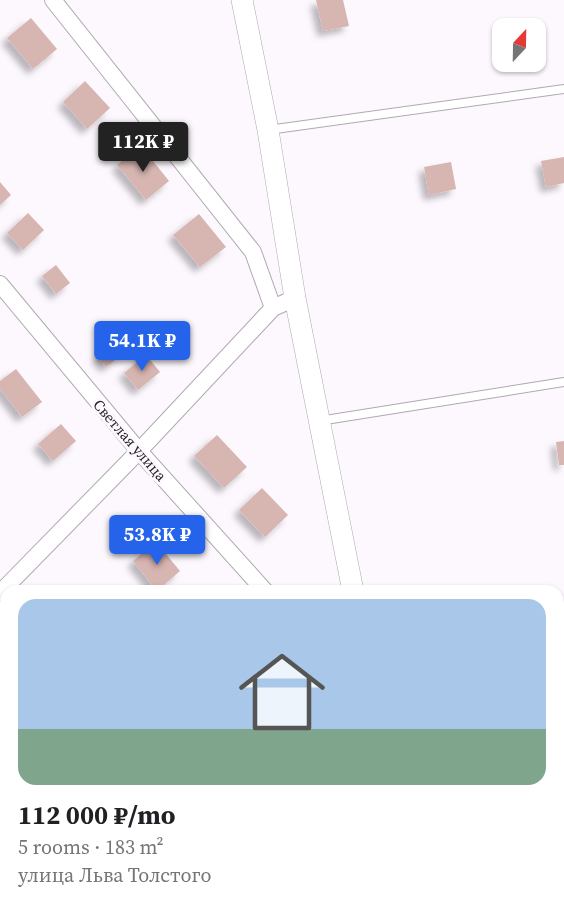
<!DOCTYPE html>
<meta charset="utf-8">
<style>
:root{--surface:#fff;--page:#f2f2f2;--text:#202124;--muted:#757577;--line:#e0e0e0;--accent:#2563eb}
body{margin:0;font-family:"Source Serif 4",serif;background:var(--page);color:var(--text);height:100vh;display:flex;flex-direction:column;font-size:22px;white-space:nowrap}
*{box-sizing:border-box;margin:0}
p{font-size:20px;color:var(--muted)}
.icon{flex:none;width:33px;height:33px;fill:none;stroke:currentColor;stroke-width:2;stroke-linecap:round;stroke-linejoin:round}
.map{position:relative;flex:1;overflow:hidden}
.panel{position:absolute;left:0px;top:585px;width:564px;height:332px;display:flex;flex-direction:column;background:var(--surface);border-radius:18px 18px 0 0;box-shadow:0 2px 4px #0004}
.panel>*{flex:none}
.needle{width:39px;rotate:22deg}
.controls{position:absolute;left:492px;top:18px;display:grid;gap:12px}
.controls a{display:grid;place-items:center;width:54px;height:54px;border-radius:12px;background:var(--surface);box-shadow:0 2px 4px #0004;font-size:30px}
.price{position:absolute;translate:-50% -51px;padding:0 14px;border-radius:6px;background:var(--accent);color:#fff;font-size:20px;line-height:39px;filter:drop-shadow(0 2px 3px #0008)}
.price::after{content:'';position:absolute;left:50%;top:36px;width:18px;height:14px;margin-left:-9px;background:inherit;clip-path:polygon(0 0,100% 0,50% 100%)}
.price.on{background:#222;color:#fff}
ul{padding:0;list-style:none}
li{display:grid;align-content:center;gap:12px;height:318px;padding:0 18px}
li+li{border-top:2px solid var(--line)}
li span{display:grid;place-items:center;height:186px;border-radius:18px;color:#555}
li>.icon{margin-inline-start:auto}
span .icon{width:108px;height:108px;fill:#fffc;stroke-width:1}
li b{font-size:26px}
.map>svg:first-child{display:block}
.building{fill:#d7b5b1;filter:url(#shadow)}
.lines{fill:none;stroke-linecap:round;stroke-linejoin:round}
.service-casing{stroke:#b0a9b1;stroke-width:10}
.minor-casing{stroke:#b0a9b1;stroke-width:18}
.tertiary-casing{stroke:#b0a9b1;stroke-width:22}
.service{stroke:#fff;stroke-width:8}
.minor{stroke:#fff;stroke-width:16}
.tertiary{stroke:#fff;stroke-width:21}
.labels{text-anchor:middle;dominant-baseline:central;stroke-width:6;stroke-linejoin:round;paint-order:stroke}
.street-label{font-size:15px;fill:#262327;stroke:#fdf7fe}
</style>
<div class="map">
<svg width="564" height="916" viewBox="0 0 564 916">
<defs>
<filter id="shadow"><feDropShadow dx="-5.5" dy="5.5" stdDeviation="3" flood-color="#0004"/></filter>
</defs>
<rect width="100%" height="100%" fill="#fdf7fe"/>
<path class="building" d="M316,0H343L349,26L323,31Z
M31,18L57,49L33,69L7,38Z
M85,81L110,108L87,129L63,102Z
M141,146L169,181L146,200L117,165Z
M564,157V183L546,187L541,161Z
M451,162L456,189L429,195L424,167Z
M0,182L11,195L0,205Z
M28,213L44,230L23,250L7,233Z
M199,214L226,247L200,267L173,235Z
M56,265L70,283L56,294L42,276Z
M112,345L120,356L106,367L97,356Z
M146,355L160,372L138,390L124,373Z
M16,369L42,402L22,417L0,389V381Z
M61,424L76,441L53,461L38,444Z
M217,435L247,467L224,488L194,456Z
M564,441V465H559L556,442Z
M262,488L288,515L265,537L239,510Z
M156,542L180,571L157,591L133,561Z
M6,759V783L0,787V764Z"/>
<g class="lines">
<g class="service-casing">
<path id="service" d="M268,130L564,89
M319,421L564,382
M558,677L564,676"/>
</g>
<g class="minor-casing">
<path id="minor" d="M53,0L253,252L273,308
M0,284L139,451L265,591
M0,593L139,451L273,308L295,298
M0,679L6,687
M189,910L194,916"/>
</g>
<g class="tertiary-casing">
<path id="tertiary" d="M242,0L268,130L295,298L353,591
M415,910L417,916"/>
</g>
<use href="#service" class="service"/>
<use href="#minor" class="minor"/>
<use href="#tertiary" class="tertiary"/>
</g>
<g class="labels">
<g class="street-label">
<text transform="translate(130 440) rotate(49)">Светлая улица</text>
</g>
</g>
</svg>
<div class="controls">
<a><svg class="needle" viewBox="-14 -14 28 28"><path d="M0-13l5 13h-10z" fill="#e53935"/><path d="M0 13l5-13h-10z" fill="#757577"/></svg></a>
</div>
<b class="price on" style="left:143px;top:173px">112K ₽</b>
<b class="price" style="left:142px;top:372px">54.1K ₽</b>
<b class="price" style="left:157px;top:566px">53.8K ₽</b>
<section class="panel">
<ul>
<li><span style="background:linear-gradient(#a9c7e8 70%,#7fa58c 0)"><svg class="icon" aria-label="home" viewBox="0 0 24 24"><path d="M3 11l9-7 9 7M6 9v11h12V9"/></svg></span><div><b>112 000 ₽/mo</b><p>5 rooms · 183 m²</p><p>улица Льва Толстого</p></div></li>
</ul>
</section>
</div>
